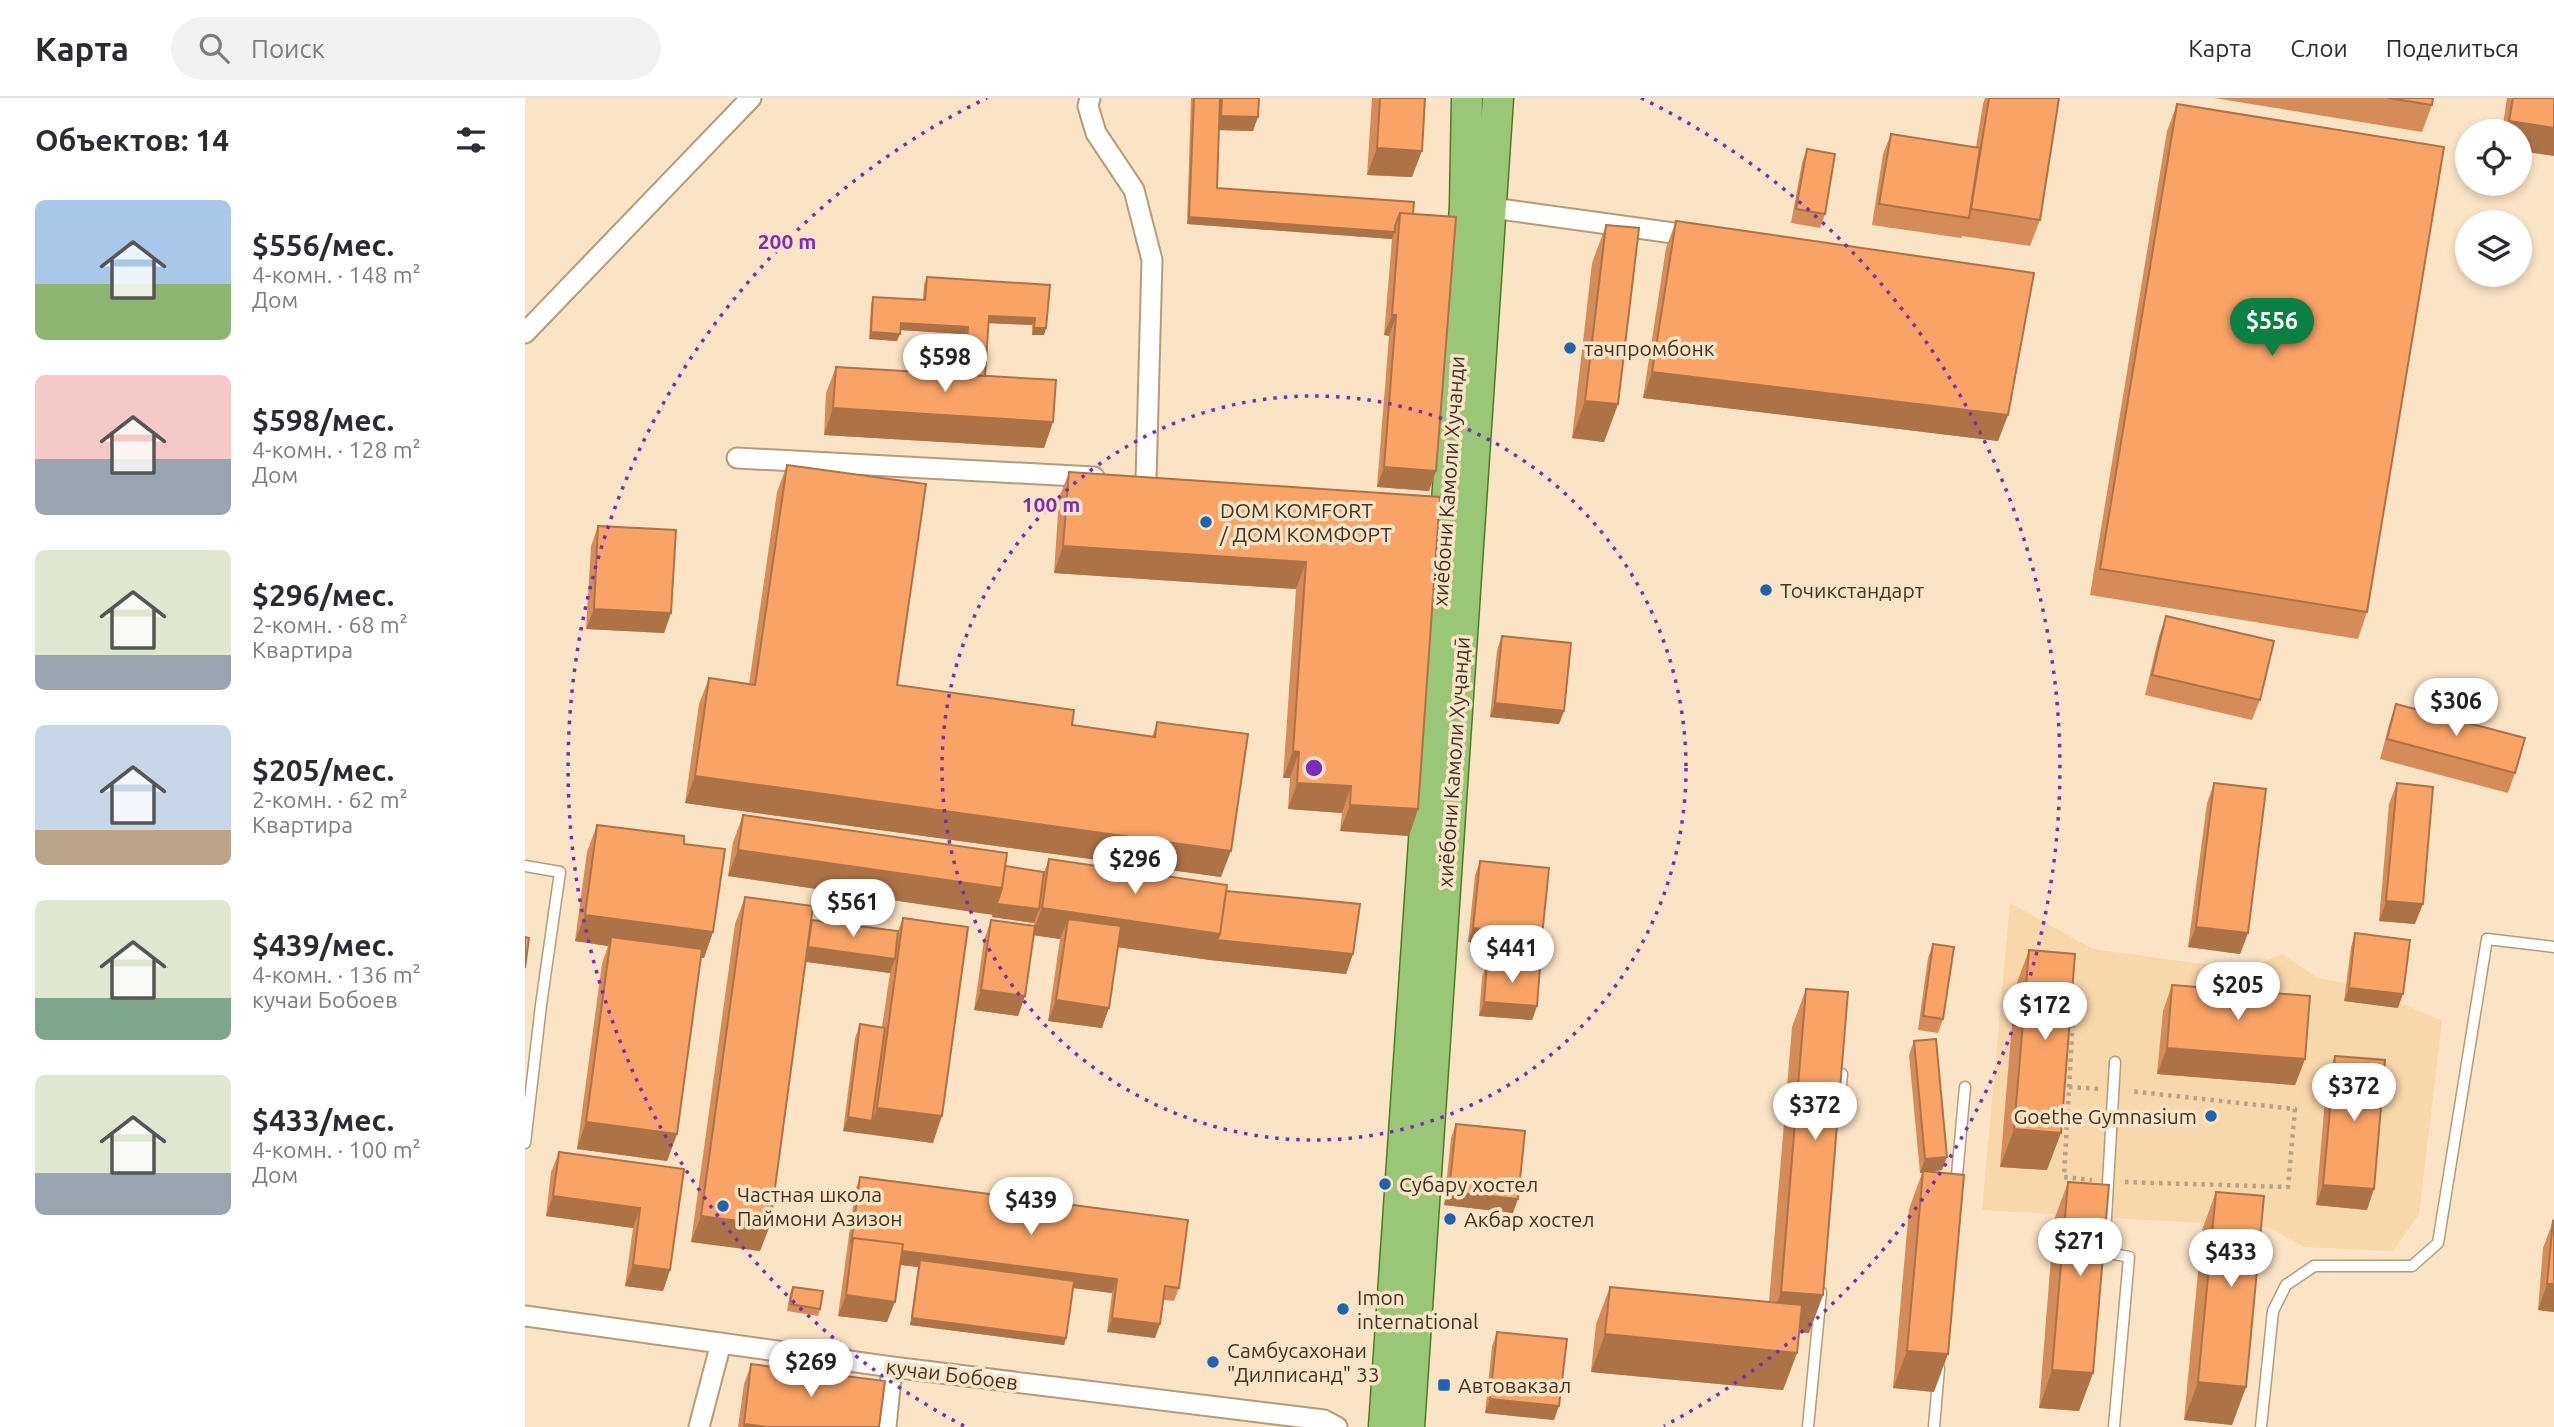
<!DOCTYPE html>
<html lang="ru">
<meta charset="utf-8">
<style>
:root{--surface:#fff;--page:#f2f2f3;--text:#2b2b33;--muted:#7c7c81;--line:#e1e1e2;--accent:#0b8043}
body{margin:0;font-family:Ubuntu,sans-serif;background:var(--page);color:var(--text);height:100vh;display:flex;flex-direction:column;font-size:26px;white-space:nowrap}
*{box-sizing:border-box;margin:0}
p{font-size:23px;color:var(--muted)}
.icon{flex:none;width:38px;height:38px;fill:none;stroke:currentColor;stroke-width:2;stroke-linecap:round;stroke-linejoin:round}
.map{position:relative;flex:1;overflow:hidden}
.side{display:flex;flex-direction:column;background:var(--surface);width:525px}
.side>*{flex:none}
.tools{position:absolute;left:1930px;top:21px;display:grid;gap:14px}
.tools a{display:grid;place-items:center;width:77px;height:77px;border-radius:50%;background:var(--surface);box-shadow:0 4px 10px #0003;font-size:35px}
.price{position:absolute;translate:-50% -60px;padding:0 16px;border-radius:24px;background:#fff;color:#222;font-size:23px;line-height:46px;filter:drop-shadow(0 2px 4px #0008)}
.price::after{content:'';position:absolute;left:50%;top:42px;width:21px;height:16px;margin-left:-10px;background:inherit;clip-path:polygon(0 0,100% 0,50% 100%)}
.price.active{background:var(--accent);color:#fff}
ul{padding:0;list-style:none}
li{display:flex;align-items:center;gap:21px;height:175px;padding:0 35px}
li span{display:grid;place-items:center;flex:none;width:196px;height:140px;border-radius:10px;color:#555}
li>.icon{margin-inline-start:auto}
span .icon{width:84px;height:84px;fill:#fffc;stroke-width:1}
li b{font-size:30px}
h2{display:flex;justify-content:space-between;align-items:center;height:84px;padding:0 35px;font-size:30px}
header{display:flex;align-items:center;gap:42px;box-sizing:border-box;height:98px;padding:0 35px;background:var(--surface);border-bottom:2px solid var(--line)}
header strong{font-size:33px}
nav{display:flex;gap:38px;margin-inline-start:auto;font-size:24px}
.search{width:490px;height:63px;background:var(--page);display:flex;align-items:center;gap:18px;box-sizing:border-box;padding:0 24px;border-radius:38px;color:var(--muted);font-size:26px}
main{display:flex;flex:1;min-height:0}
.map>svg:first-child{display:block}
.built{fill:#f8d7aa}
.lines{fill:none;stroke-linecap:round;stroke-linejoin:round}
.service-casing{stroke:#b69b77;stroke-width:13}
.minor-casing{stroke:#b69b77;stroke-width:23}
.primary-casing{stroke:#4f7b20;stroke-width:33}
.path{stroke:#b6a38a;stroke-width:4.5;stroke-dasharray:3.5 5;stroke-linecap:butt}
.service{stroke:#fff;stroke-width:10}
.minor{stroke:#fff;stroke-width:19}
.primary{stroke:#9ac777;stroke-width:30}
.wall{fill:#d68c58}
.shaded-wall{fill:#ae7247}
.building{fill:#f9a366;stroke:#ae7247;stroke-width:2}
.ring{fill:none;stroke:#7b2cbf;stroke-width:3.5;stroke-dasharray:3.5 7}
.poi-dot{fill:#1e62b2;stroke:#fbe4c5;stroke-width:2.5}
.labels{text-anchor:middle;dominant-baseline:central;stroke-width:7;stroke-linejoin:round;paint-order:stroke}
.poi-label{font-size:21px;fill:#3f3425;stroke:#fbe4c5;text-anchor:start}
.street-label{font-size:21px;fill:#3f3425;stroke:#fbe4c5}
.centre{fill:#7b2cbf;stroke:#fbe4c5;stroke-width:3.5}
.ring-label{font-size:21px;text-anchor:middle;font-weight:bold;fill:#7b2cbf;stroke:#fbe4c5;stroke-width:7;stroke-linejoin:round;paint-order:stroke}
</style>
<header>
<strong>Карта</strong>
<div class="search"><svg class="icon" aria-label="search" viewBox="0 0 24 24"><circle cx="10" cy="10" r="6"/><path d="M15 15l6 6"/></svg>Поиск</div>
<nav><a>Карта</a><a>Слои</a><a>Поделиться</a></nav>
</header>
<main>
<section class="side">
<h2>Объектов: 14<svg class="icon" aria-label="filters" viewBox="0 0 24 24"><path d="M4 7h16M4 17h16"/><circle cx="9" cy="7" r="2"/><circle cx="15" cy="17" r="2"/></svg></h2>
<ul>
<li><span style="background:linear-gradient(#a9c7e8 60%,#8fb573 0)"><svg class="icon" aria-label="home" viewBox="0 0 24 24"><path d="M3 11l9-7 9 7M6 9v11h12V9"/></svg></span><div><b>$556/мес.</b><p>4-комн. · 148 m²</p><p>Дом</p></div></li>
<li><span style="background:linear-gradient(#f6c9c9 60%,#9aa5b1 0)"><svg class="icon" aria-label="home" viewBox="0 0 24 24"><path d="M3 11l9-7 9 7M6 9v11h12V9"/></svg></span><div><b>$598/мес.</b><p>4-комн. · 128 m²</p><p>Дом</p></div></li>
<li><span style="background:linear-gradient(#dfe7d0 75%,#9aa5b1 0)"><svg class="icon" aria-label="home" viewBox="0 0 24 24"><path d="M3 11l9-7 9 7M6 9v11h12V9"/></svg></span><div><b>$296/мес.</b><p>2-комн. · 68 m²</p><p>Квартира</p></div></li>
<li><span style="background:linear-gradient(#c9d6e8 75%,#b9a48a 0)"><svg class="icon" aria-label="home" viewBox="0 0 24 24"><path d="M3 11l9-7 9 7M6 9v11h12V9"/></svg></span><div><b>$205/мес.</b><p>2-комн. · 62 m²</p><p>Квартира</p></div></li>
<li><span style="background:linear-gradient(#dfe7d0 70%,#7fa58c 0)"><svg class="icon" aria-label="home" viewBox="0 0 24 24"><path d="M3 11l9-7 9 7M6 9v11h12V9"/></svg></span><div><b>$439/мес.</b><p>4-комн. · 136 m²</p><p>кучаи Бобоев</p></div></li>
<li><span style="background:linear-gradient(#dfe7d0 70%,#9aa5b1 0)"><svg class="icon" aria-label="home" viewBox="0 0 24 24"><path d="M3 11l9-7 9 7M6 9v11h12V9"/></svg></span><div><b>$433/мес.</b><p>4-комн. · 100 m²</p><p>Дом</p></div></li>
</ul>
</section>
<div class="map">
<svg width="2029" height="1329" viewBox="0 0 2029 1329">
<rect width="100%" height="100%" fill="#fbe4c5"/>
<path class="built" d="M1485,805L1568,851L1720,872L1757,856L1793,880L1837,888L1917,923L1894,1116L1868,1153L1779,1149L1743,1129L1457,1112Z"/>
<g class="lines">
<g class="service-casing">
<path id="service" d="M0,768L35,774L16,907L0,1045
M1313,1018L1317,976
M1431,1088L1440,989
M1283,1329L1296,1194
M1409,1329L1414,1270
M1589,1329L1604,1159L1579,1154L1590,964
M1736,1329L1748,1213L1761,1187L1789,1168H1887L1913,1145L1962,841L2029,849"/>
</g>
<g class="minor-casing">
<path id="minor" d="M565,0L563,8L571,35L609,92L627,162L621,382
M967,110L1170,138
M0,235L226,0
M212,360L569,379
M0,1218L367,1269L799,1322L812,1329
M174,1329L196,1245
M361,1329L367,1269"/>
</g>
<g class="primary-casing">
<path id="primary" d="M859,1329L922,406L940,107L942,0
M884,1329L973,0"/>
</g>
<path class="path" d="M1549,901L1539,1079L1567,1082
M1544,989L1575,991
M1600,1084L1763,1089L1770,1011L1604,993"/>
<use href="#service" class="service"/>
<use href="#minor" class="minor"/>
<use href="#primary" class="primary"/>
</g>
<path class="wall" d="M666,0H734L728,33L694,32L692,90L888,116L911,373L904,393L852,389L864,238L859,237L867,141L662,126Z
M847,0H900L887,79L842,77Z
M1460,0H1534L1515,122L1505,148L1437,138L1436,140L1347,127L1358,56L1366,36L1451,49L1458,6Z
M1689,0H1908L1907,7L1897,34Z
M1982,0H2029L1995,33H1977Z
M1652,6L1842,514L1833,541L1565,497L1642,33Z
M1282,51L1300,116L1295,130L1266,125L1277,65Z
M1151,123L1483,317L1473,343L1118,300L1141,150Z
M1081,127L1093,306L1079,344L1047,340L1067,165Z
M402,179L525,187L521,230L519,237H507V227L463,225L460,278L528,324L519,350L299,337L301,295L311,269L438,276L440,236L375,232L372,243L344,241L346,206L348,199L398,201L399,186Z
M262,367L372,587L547,627L627,639L632,624L696,779L160,705L174,606L184,580L224,586L252,394Z
M544,374L915,399L893,711L884,738L815,733L817,715L763,711L765,680H758L771,491L529,475L534,400Z
M73,428L146,515L139,535L61,531L66,448Z
M1641,518L1735,602L1727,622L1620,597L1634,538Z
M977,538L1039,613L1034,626L965,619L972,552Z
M1871,606L1990,675L1983,695L1855,661L1864,627Z
M1689,685L1723,835L1715,856L1663,849L1682,705Z
M1872,685L1890,826L1854,823L1864,706Z
M218,717L480,768L519,774L524,761L701,793L828,856L821,876L685,862L593,849L577,930L523,923L535,841L508,837L500,898L493,918L449,912L459,842L466,822L509,827V825L467,819L468,816L203,778L208,744Z
M72,727L159,746L188,834L179,860H176L152,1036L142,1063L52,1051L77,866L83,848L50,843L62,754Z
M955,763L1012,851L943,844L950,777Z
M220,799L287,822L373,833L378,820L408,1045L318,1033L330,940L335,926L357,929L365,875L281,864L245,1127L235,1153L166,1144L210,826Z
M1830,835L1873,910L1819,903L1826,849Z
M1408,846L1418,921L1413,935L1393,932L1403,860Z
M1504,852L1522,1072L1475,1069L1490,890Z
M962,865L1012,908L1007,922L954,918L957,879Z
M1647,887L1780,961L1770,987L1632,976L1638,913Z
M1281,891L1298,1197L1284,1235L1274,1234L1272,1255L1258,1292L1066,1274L1071,1226L1085,1189L1244,1204L1267,929Z
M1389,943L1422,1059L1417,1072L1406,1074L1409,1294L1368,1290L1384,1111L1397,1075H1395L1384,957Z
M1810,958L1842,1112L1791,1107L1802,978Z
M931,1026L988,1115L919,1107L926,1040Z
M34,1054L159,1071L145,1172L138,1193L100,1188L108,1130L21,1118L26,1074Z
M335,1079L654,1190L649,1203L639,1202L635,1226L630,1240L582,1234L587,1195L548,1190L541,1240L539,1247L385,1227L393,1169L375,1167L362,1224L313,1218L330,1093Z
M1543,1084L1568,1275L1554,1313L1514,1310L1529,1122Z
M1691,1094L1721,1289L1707,1327L1659,1322L1677,1132Z
M2028,1123L2029,1124V1214L2013,1212L2018,1150Z
M268,1189L295,1211L293,1218L262,1213L265,1195Z
M972,1234L1029,1322L960,1315L967,1248Z
M226,1266L354,1329H213L219,1286Z"/>
<path class="shaded-wall" d="M696,18L733,19L728,33L691,32Z
M1984,23L2029,30V58L1995,53V33H1980Z
M852,50L897,53L887,79L842,77Z
M664,119L870,134L867,141L662,126Z
M867,217H871L864,238L859,237Z
M464,218L510,220L507,227L461,225Z
M376,225L443,229L440,236L373,232Z
M509,230H521L519,237H507Z
M346,234L375,236L372,243L344,241Z
M1127,274L1483,317L1473,343L1118,300Z
M1060,303L1093,306L1079,344L1047,340Z
M308,310L528,324L519,350L299,337Z
M859,369L911,373L904,393L852,389Z
M538,448L781,464L771,491L529,475Z
M69,511L146,515L139,535L61,531Z
M970,605L1039,613L1034,626L965,619Z
M768,653L774,654L765,680H758Z
M170,678L706,753L696,779L160,705Z
M772,685L826,688L817,715L763,711Z
M825,707L893,711L884,738L815,733Z
M213,752L477,790L468,817L203,778Z
M1861,803L1898,806L1890,826L1854,823Z
M472,806L514,811L509,825L467,819Z
M517,810L828,856L821,876L685,862L540,842L543,821L535,841L507,837Z
M60,817L188,834L179,860L85,848L86,839L83,848L50,843Z
M1671,829L1723,835L1715,856L1663,849Z
M948,830L1017,838L1012,851L943,844Z
M280,849L370,861L365,875L275,863Z
M1824,890L1878,896L1873,910L1819,903Z
M456,892L500,898L493,918L449,912Z
M531,902L584,910L577,930L523,923Z
M959,904L1012,908L1007,922L954,918Z
M1642,950L1780,961L1770,987L1632,976Z
M352,1010L417,1018L408,1045L342,1036Z
M323,1019L347,1023L342,1036L318,1033Z
M61,1024L152,1036L142,1063L52,1051Z
M1489,1031L1536,1035L1522,1072L1475,1069Z
M1422,1059L1417,1072L1395,1075L1400,1061Z
M1798,1087L1849,1091L1842,1112L1791,1107Z
M924,1094L993,1101L988,1115L919,1107Z
M28,1098L115,1110L108,1130L21,1118Z
M176,1118L245,1127L235,1153L166,1144Z
M328,1147L592,1181L587,1195L394,1170L395,1162L393,1169L326,1161Z
M108,1167L145,1172L138,1193L100,1188Z
M2022,1186H2029V1214L2013,1212Z
M1256,1194L1298,1197L1284,1235L1242,1231Z
M321,1197L370,1204L362,1224L313,1218Z
M387,1220L541,1240L539,1247L385,1227Z
M587,1220L635,1226L630,1240L582,1234Z
M1080,1236L1272,1255L1258,1292L1066,1274Z
M1382,1253L1423,1256L1409,1294L1368,1290Z
M1527,1272L1568,1275L1554,1313L1514,1310Z
M1673,1284L1721,1289L1707,1327L1659,1322Z
M965,1301L1034,1308L1029,1322L960,1315Z
M219,1326L242,1329H218Z"/>
<path class="building" d="M669,0H695L692,90L889,104L888,116L875,115L870,128V134L664,119Z
M697,0H734L733,19L696,18Z
M855,0H900L897,53L852,50Z
M1464,0H1534L1515,122L1446,111Z
M1863,0H1908L1907,7Z
M1988,0H2029V30L1984,23Z
M1652,6L1919,49L1842,514L1575,471Z
M1366,36L1455,50L1444,120L1354,106Z
M1282,51L1310,56L1300,116L1271,111Z
M875,115L931,119L911,373L859,369L871,217H867Z
M1151,123L1509,175L1483,317L1127,274Z
M1081,127L1114,130L1093,306L1060,303Z
M402,179L525,187L521,230H509L510,220L464,218L460,278L440,277L443,229L376,225L375,236L346,234L348,199L400,202Z
M311,269L531,282L528,324L308,310Z
M262,367L401,386L372,587L549,612L547,627L630,639L632,624L723,636L706,753L170,678L184,580L230,587Z
M544,374L915,399L893,711L825,707L826,688L772,685L774,654L768,653L781,464L538,448Z
M73,428L151,432L146,515L69,511Z
M1641,518L1749,543L1735,602L1627,577Z
M977,538L1046,545L1039,613L970,605Z
M1871,606L2000,640L1990,675L1862,641Z
M1689,685L1741,691L1723,835L1671,829Z
M1872,685L1908,689L1898,806L1861,803Z
M218,717L482,755L477,790L213,752Z
M72,727L159,738V746L200,751L188,834L60,817Z
M524,761L702,787L695,836L517,810Z
M955,763L1024,770L1017,838L948,830Z
M480,768L519,774L514,811L472,806L477,790Z
M701,793L835,806L828,856L692,842L695,836Z
M220,799L288,808L245,1127L176,1118Z
M378,820L443,829L417,1018L352,1010Z
M543,821L596,828L584,910L531,902Z
M287,822L373,833L370,861L283,849Z
M466,822L510,828L500,898L456,892Z
M1830,835L1885,842L1878,896L1824,890Z
M0,839L4,840L0,870Z
M86,839L177,851L152,1036L61,1024Z
M1408,846L1429,849L1418,921L1398,918Z
M1504,852L1550,856L1536,1035L1489,1031Z
M962,865L1015,869L1012,908L959,904Z
M1647,887L1785,898L1780,961L1642,950Z
M1281,891L1323,894L1298,1197L1256,1194Z
M335,926L360,930L347,1023L323,1019Z
M1411,941L1422,1059L1400,1061L1389,943Z
M1810,958L1860,962L1849,1091L1798,1087Z
M931,1026L1000,1033L993,1101L924,1094Z
M34,1054L159,1071L145,1172L108,1167L115,1110L28,1098Z
M1398,1073L1439,1077L1423,1256L1382,1253Z
M335,1079L663,1122L654,1190L640,1188L635,1226L587,1220L592,1181L377,1153L378,1146L328,1140L326,1146Z
M1543,1084L1584,1087L1568,1275L1527,1272Z
M1691,1094L1739,1098L1721,1289L1673,1284Z
M2028,1123L2029,1124V1186H2022Z
M328,1140L378,1146L370,1204L321,1197Z
M395,1162L549,1183L541,1240L387,1220Z
M268,1189L298,1193L295,1211L265,1206Z
M1085,1189L1277,1207L1272,1255L1080,1236Z
M972,1234L1042,1241L1034,1308L965,1301Z
M226,1266L360,1283L354,1329H242L219,1326Z"/>
<g class="ring">
<circle cx="789" cy="670" r="372"/>
<path d="M439 1328A745 745 0 0 1 462 0M1116 0A745 745 0 0 1 1139 1328"/>
</g>
<g class="poi-dot">
<circle cx="1045" cy="250" r="7"/>
<circle cx="681" cy="424" r="7"/>
<circle cx="1241" cy="492" r="7"/>
<circle cx="1686" cy="1018" r="7"/>
<circle cx="860" cy="1086" r="7"/>
<circle cx="198" cy="1108" r="7"/>
<circle cx="925" cy="1121" r="7"/>
<circle cx="818" cy="1211" r="7"/>
<circle cx="688" cy="1264" r="7"/>
<rect x="912" y="1280" width="14" height="14" rx="3.5"/>
</g>
<g class="labels">
<g class="poi-label">
<text x="1059" y="250">тачпромбонк</text>
<text x="695" y="412">DOM KOMFORT<tspan x="695" dy="24">/ ДОМ КОМФОРТ</tspan></text>
<text x="1255" y="492">Точикстандарт</text>
<text x="1672" y="1018" text-anchor="end">Goethe Gymnasium</text>
<text x="874" y="1086">Субару хостел</text>
<text x="212" y="1096">Частная школа<tspan x="212" dy="24">Паймони Азизон</tspan></text>
<text x="939" y="1121">Акбар хостел</text>
<text x="832" y="1199">Imon<tspan x="832" dy="24">international</tspan></text>
<text x="702" y="1252">Самбусахонаи<tspan x="702" dy="24">"Дилписанд" 33</tspan></text>
<text x="933" y="1287">Автовакзал</text>
</g>
<g class="street-label">
<text transform="translate(923 383) rotate(-86)">хиёбони Камоли Хучанди</text>
<text transform="translate(928 664) rotate(-86)">хиёбони Камоли Хуҷандӣ</text>
<text transform="translate(427 1276) rotate(7)">кучаи Бобоев</text>
</g>
</g>
<circle cx="789" cy="670" r="10" class="centre"/>
<g class="ring-label">
<text x="262" y="151">200 m</text>
<text x="526" y="414">100 m</text>
</g>
</svg>
<div class="tools">
<a><svg class="icon" aria-label="locate" viewBox="0 0 24 24"><circle cx="12" cy="12" r="6"/><path d="M12 2v4M12 18v4M2 12h4M18 12h4"/></svg></a>
<a><svg class="icon" aria-label="layers" viewBox="0 0 24 24"><path d="M12 4l9 5-9 5-9-5zM3 14l9 5 9-5"/></svg></a>
</div>
<b class="price active" style="left:1747px;top:260px">$556</b>
<b class="price" style="left:420px;top:296px">$598</b>
<b class="price" style="left:1931px;top:640px">$306</b>
<b class="price" style="left:610px;top:798px">$296</b>
<b class="price" style="left:328px;top:841px">$561</b>
<b class="price" style="left:987px;top:887px">$441</b>
<b class="price" style="left:1713px;top:924px">$205</b>
<b class="price" style="left:1520px;top:944px">$172</b>
<b class="price" style="left:1829px;top:1025px">$372</b>
<b class="price" style="left:1290px;top:1044px">$372</b>
<b class="price" style="left:506px;top:1139px">$439</b>
<b class="price" style="left:1555px;top:1180px">$271</b>
<b class="price" style="left:1706px;top:1191px">$433</b>
<b class="price" style="left:286px;top:1301px">$269</b>
</div>
</main>
